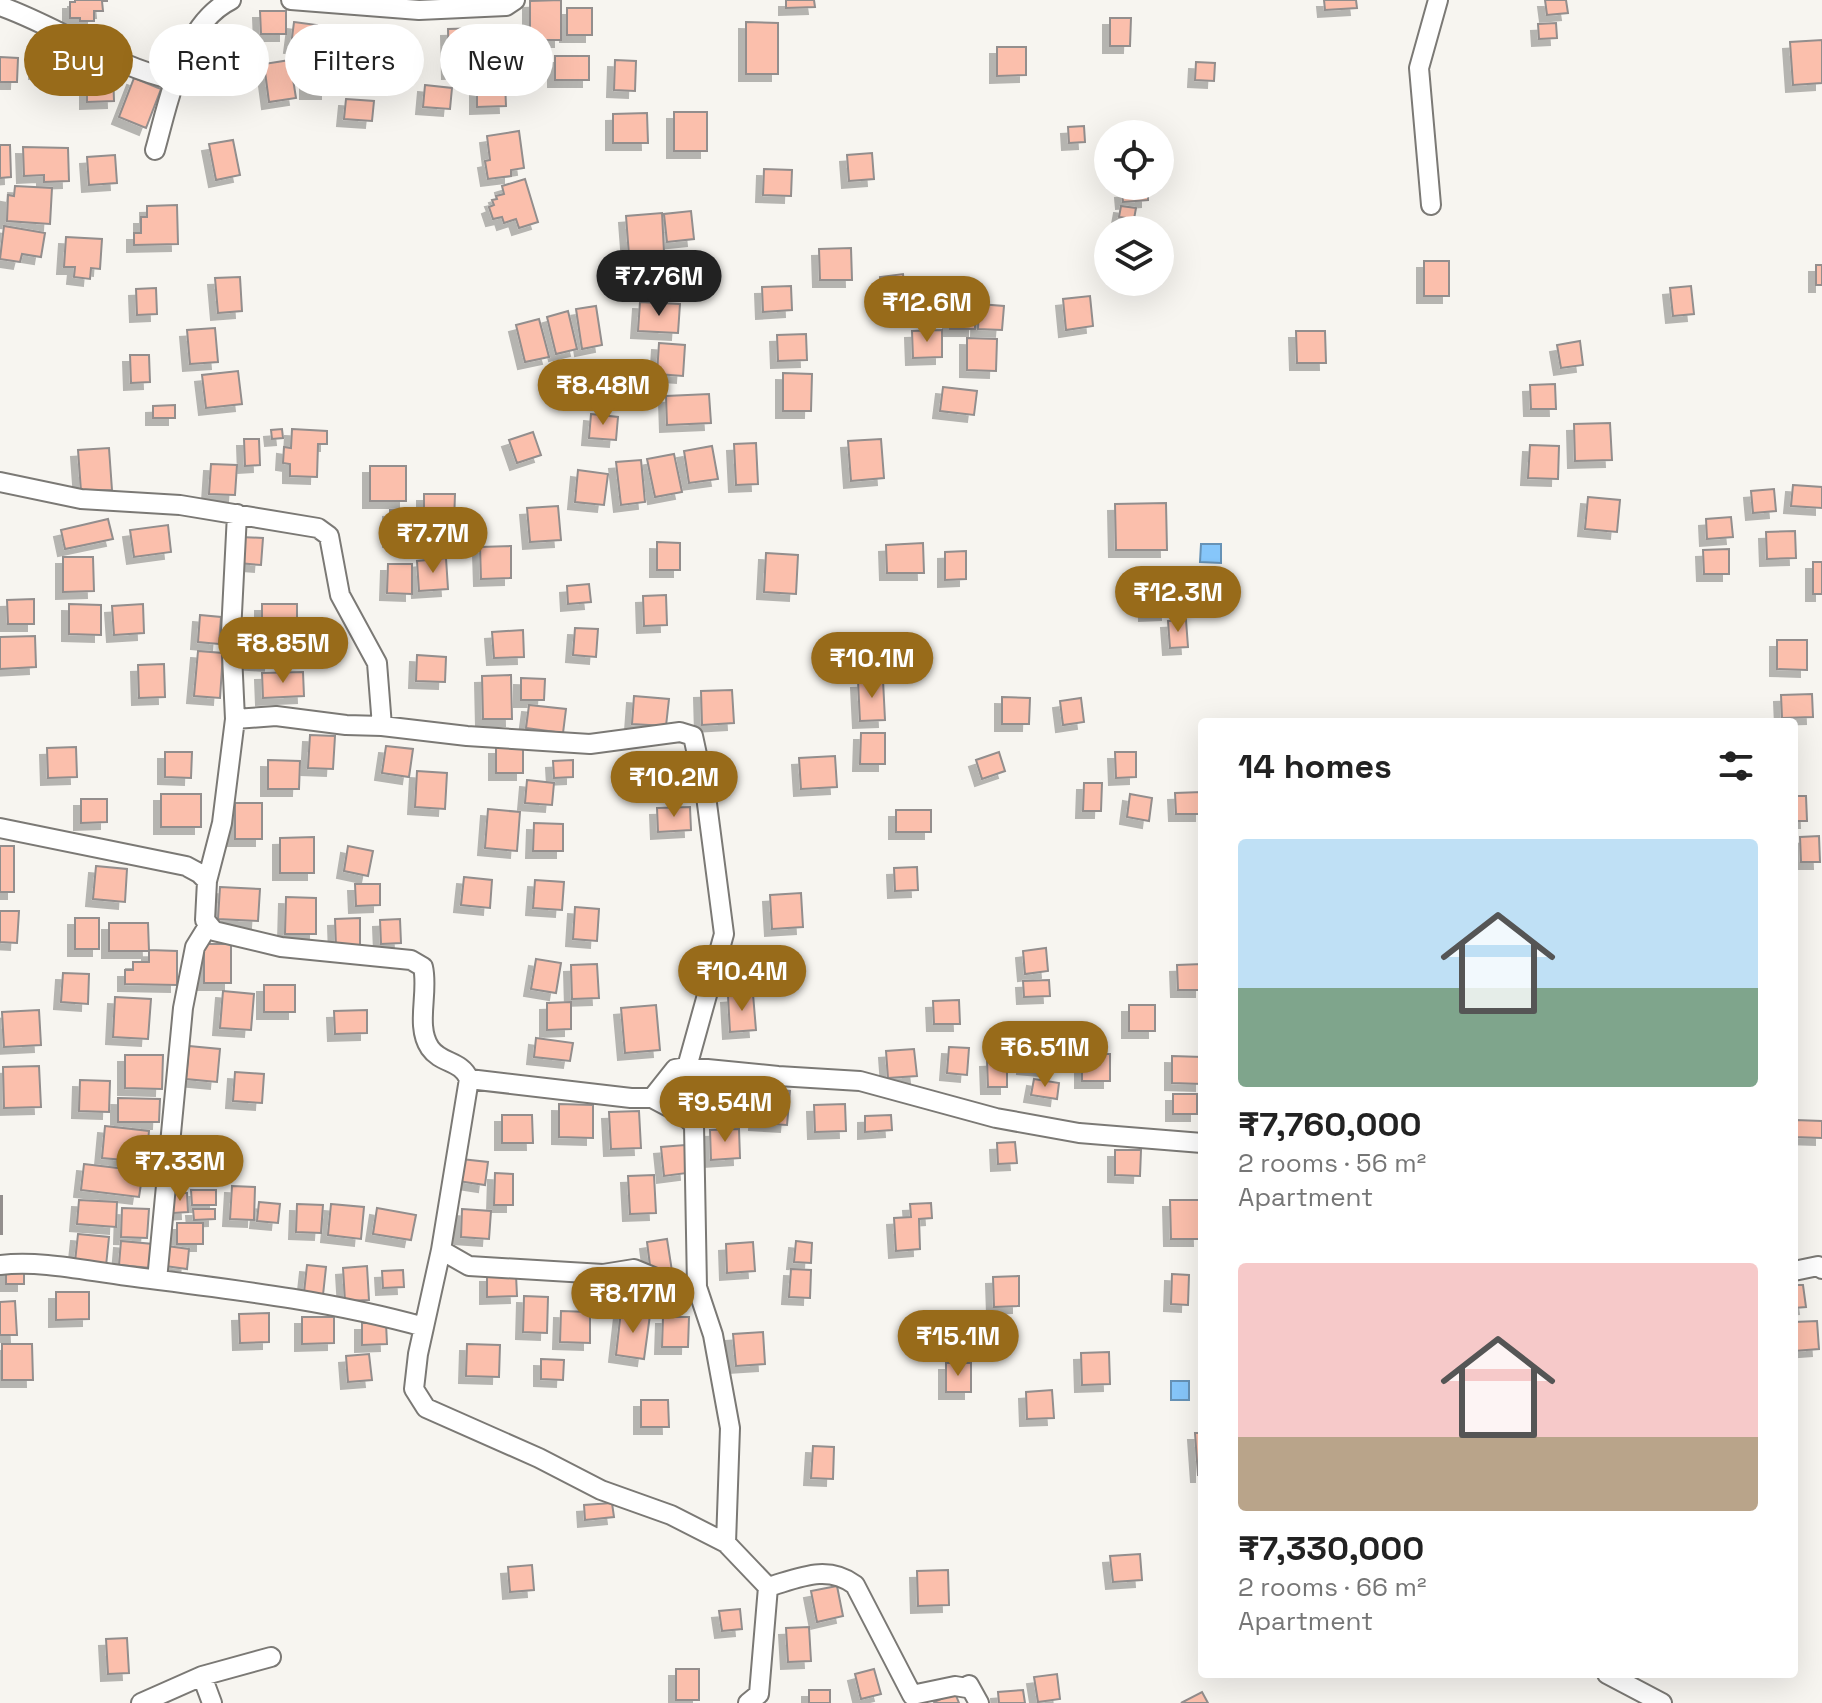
<!DOCTYPE html>
<meta charset="utf-8">
<style>
:root{--surface:#fff;--page:#f6f6f6;--text:#222;--muted:#767676;--accent:#986b1a}
body{margin:0;font-family:"Space Grotesk",sans-serif;background:var(--page);color:var(--text);height:100vh;display:flex;flex-direction:column;font-size:30px;white-space:nowrap}
*{box-sizing:border-box;margin:0}
p{font-size:26px;color:var(--muted)}
.icon{flex:none;width:44px;height:44px;fill:none;stroke:currentColor;stroke-width:2;stroke-linecap:round;stroke-linejoin:round}
.map{position:relative;flex:1;overflow:hidden}
.details{position:absolute;left:1198px;top:718px;width:600px;height:960px;display:flex;flex-direction:column;background:var(--surface);border-radius:8px;box-shadow:0 8px 32px #0002}
.details>*{flex:none}
.top-card{position:absolute;left:24px;top:24px;width:760px;height:72px;display:flex;gap:16px}
.buttons{position:absolute;left:1094px;top:120px;display:grid;gap:16px}
.buttons a{display:grid;place-items:center;width:80px;height:80px;border-radius:50%;background:var(--surface);box-shadow:0 8px 32px #0002;font-size:40px}
.price{position:absolute;translate:-50% -68px;padding:0 18px;border-radius:28px;background:var(--accent);color:#fff;font-size:26px;line-height:52px;filter:drop-shadow(0 2px 4px #0008)}
.price::after{content:'';position:absolute;left:50%;top:48px;width:24px;height:18px;margin-left:-12px;background:inherit;clip-path:polygon(0 0,100% 0,50% 100%)}
.price.selected{background:#222;color:#fff}
ul{padding:0;list-style:none}
li{display:grid;align-content:center;gap:16px;height:424px;padding:0 40px}
li span{display:grid;place-items:center;height:248px;border-radius:8px;color:#555}
li>.icon{margin-inline-start:auto}
span .icon{width:144px;height:144px;fill:#fffc;stroke-width:1}
li b{font-size:34px}
h2{display:flex;justify-content:space-between;align-items:center;height:96px;padding:0 40px;font-size:34px}
.pill{padding:0 28px;border-radius:36px;background:var(--surface);box-shadow:0 8px 32px #0002;font-size:28px;line-height:72px}
.pill.selected{background:var(--accent);color:#fff}
.map>svg:first-child{display:block}
.water{fill:#86c6fa;stroke:#6692b6;stroke-width:2}
.building{fill:#fbbfac;stroke:#938e8d;stroke-width:2;filter:url(#shadow)}
.lines{fill:none;stroke-linecap:round;stroke-linejoin:round}
.minor-casing{stroke:#7b7975;stroke-width:22}
.minor{stroke:#fff;stroke-width:18}
</style>
<div class="map">
<svg width="1822" height="1703" viewBox="0 0 1822 1703">
<defs>
<filter id="shadow"><feDropShadow dx="-7" dy="7" stdDeviation="0" flood-color="#0004"/></filter>
</defs>
<rect width="100%" height="100%" fill="#f7f5f0"/>
<path class="water" d="M1201,544H1221V563L1200,562Z
M1171,1381H1189V1400H1171Z"/>
<path class="building" d="M75,0H107V1H102L103,11H94V21H80V18H70V2H75Z
M561,0V40H530V1Z
M786,0H814L815,7L786,8Z
M1324,0H1356L1357,8L1325,10Z
M1545,0H1566L1568,13L1547,15Z
M567,8H592V35H567Z
M260,11H286V34H261Z
M1110,18H1131L1130,46H1110Z
M294,22L317,25L314,49L291,46Z
M746,22L778,23V74H746Z
M1556,23L1557,38L1539,39L1538,24Z
M383,27L384,51L353,52L352,28Z
M484,28L485,71L449,72L448,29Z
M1822,40V83L1793,85L1790,42Z
M997,47H1026V75L997,76Z
M45,50H63L67,79H44V72H36V56H45Z
M238,53L239,81L200,82L199,55Z
M555,56H589V80H555Z
M0,57L18,58L17,82H0Z
M290,60L296,98L269,102L264,64Z
M615,60L636,61L635,91L614,90Z
M371,62H395V88H371Z
M1196,62L1215,63L1214,81L1195,80Z
M307,67H328V92H307Z
M87,70H113L114,101L87,102Z
M134,78L161,89L146,128L119,117Z
M505,82L506,106L477,107V83Z
M425,85L452,88L450,109L423,107Z
M346,99L374,101L372,121L344,119Z
M674,112H707V151H674Z
M647,113L648,143H613V114Z
M1084,126L1085,142L1069,143L1068,127Z
M519,131L524,168L511,170V176L488,179L485,161L490,160L487,136Z
M233,140L240,175L216,180L209,144Z
M0,145H10L11,177L0,178Z
M23,147L68,148L69,181L44,182V175L24,176Z
M872,153L874,179L849,181L847,155Z
M115,155L117,183L89,185L87,157Z
M764,169L792,170L791,196L763,195Z
M525,179L538,222L519,228L516,219L504,223L502,217L493,219L489,207L494,205L492,200L497,199L496,196L504,194L502,186Z
M15,186L52,188L50,224L7,221L8,195L14,196Z
M1148,189V200L1123,202L1122,191Z
M177,205L178,244L134,245V233H141V217H147V206Z
M1121,206L1136,208L1134,219L1119,217Z
M691,211L694,239L667,242L664,214Z
M662,213L664,252L629,255L626,216Z
M4,226L45,233L41,257L22,254L20,262L0,259Z
M66,237L102,239L100,269L91,268L90,279L74,277L75,267H64Z
M851,248L852,280H820L819,249Z
M699,259L700,287L672,288V260Z
M1424,261H1449V296H1424Z
M1816,265H1822V285H1816Z
M903,274L906,301L883,304L880,277Z
M240,277L242,311L218,313L215,278Z
M791,286L792,310L763,312L762,287Z
M1691,286L1694,314L1673,316L1670,288Z
M156,288L157,314L137,315L136,289Z
M1090,296L1093,326L1066,330L1063,299Z
M640,302L680,304L678,333L638,331Z
M962,302H975V329H950V313H962Z
M979,304L1004,306L1002,330L978,329Z
M596,306L602,345L582,349L576,309Z
M568,311L577,349L556,354L547,317Z
M539,319L549,357L525,362L516,325Z
M215,328L218,362L190,364L187,330Z
M942,330V357L913,358L912,331Z
M1296,331H1325L1326,363H1297Z
M806,334L807,360L778,361L777,335Z
M967,338L997,339L996,371L967,370Z
M1580,341L1583,365L1561,368L1557,345Z
M659,343L685,345L683,376L657,374Z
M130,355H149L150,382L131,383Z
M607,363L609,387L585,389L583,365Z
M238,371L242,404L206,408L202,375Z
M783,373L812,374L811,411H783Z
M1555,384L1556,409H1531L1530,385Z
M943,387L977,391L974,415L940,411Z
M709,394L711,423L667,425L666,396Z
M175,405V418H153V406Z
M591,414L618,417L616,440L589,438Z
M1610,423L1612,460L1575,461L1574,424Z
M282,429L283,438L272,439L271,430Z
M292,429L327,431V444H318L317,477L290,476V464L283,463L284,447L291,448Z
M533,432L541,455L517,463L509,440Z
M244,439H259L260,465L245,466Z
M881,439L884,478L851,481L848,441Z
M756,443L758,484L736,485L734,444Z
M1530,445L1559,446L1558,479L1528,478Z
M712,446L718,479L689,483L684,451Z
M109,448L112,490L81,491L78,450Z
M674,454L682,492L655,497L647,459Z
M641,460L645,502L621,505L616,462Z
M211,464L237,465L235,495L209,494Z
M370,466H406V501H370Z
M578,470L608,474L604,505L575,502Z
M1793,485L1822,487V508L1791,506Z
M1774,489L1776,511L1753,513L1751,491Z
M424,494H455L454,523L424,522Z
M1588,497L1620,500L1617,532L1585,529Z
M1166,503L1167,550H1116L1115,504Z
M558,506L561,540L530,542L527,508Z
M412,509V539L390,540V510Z
M1731,517L1733,537L1707,539L1706,519Z
M108,519L113,539L65,549L61,530Z
M168,525L171,552L134,557L130,530Z
M1795,531L1796,558L1767,559L1766,532Z
M240,537L263,538L261,565L238,563Z
M657,542L680,543V570H657Z
M923,543L924,573H887L886,545Z
M511,546V578L481,579L480,547Z
M1729,549V574H1704L1703,550Z
M966,551V579L945,580V552Z
M766,553L798,555L796,594L764,592Z
M63,557H93L94,591L63,592Z
M446,558L448,589L419,591L417,561Z
M1813,562H1822V594H1813Z
M388,564H412V594L387,593Z
M1145,583H1167L1168,613L1146,614Z
M589,584L591,602L568,604L567,586Z
M666,595L667,625L644,626L643,596Z
M34,599V624H8L7,600Z
M69,604L101,605V635L69,634Z
M143,604L144,633L114,635L112,606Z
M262,604H297V623L262,622Z
M200,615L221,617L219,644L198,642Z
M1186,620L1188,647L1170,648L1168,621Z
M280,627H306V651H280Z
M575,628L598,629L596,657L573,655Z
M523,630L524,657L494,658L492,632Z
M243,634L273,636L271,664L241,662Z
M35,636L36,667L0,669V637Z
M1777,640H1807V670L1777,669Z
M198,651L223,653L220,698L194,696Z
M417,655L446,657L445,682L416,681Z
M164,664L165,697L139,698L138,665Z
M303,672L304,696L263,698L262,673Z
M511,675L512,719H483L482,676Z
M521,678L545,679L544,700H521Z
M883,680L885,720L860,721L858,681Z
M732,690L734,723L702,725L701,691Z
M1812,694L1813,717L1782,718L1781,695Z
M634,696L669,699L666,726L632,724Z
M1002,697L1030,698L1029,724H1002Z
M1081,698L1084,722L1063,725L1060,701Z
M529,705L566,709L563,733L526,728Z
M861,733H885V764H860Z
M310,735L335,736L333,769L308,768Z
M386,746L413,749L409,777L382,773Z
M76,747L77,777L48,778L47,748Z
M496,747H523V773H496Z
M165,752H192L191,778L165,777Z
M999,752L1005,771L982,779L976,760Z
M1115,752H1136V777L1116,778Z
M835,756L837,787L801,789L799,758Z
M268,760L300,761L299,789H268Z
M573,760V777L554,778L553,761Z
M417,771L447,773L445,809L415,807Z
M527,780L554,783L552,805L525,803Z
M1084,783H1102L1101,811H1083Z
M1202,792V814H1176L1175,793Z
M161,794H201V827H161Z
M1130,794L1152,798L1149,821L1127,817Z
M1794,796H1806L1807,821H1794Z
M81,799H107V822L81,823Z
M235,803H262V839H235Z
M690,807L691,830L658,832L657,808Z
M488,809L520,812L517,851L485,848Z
M896,810H931V832H896Z
M534,823L563,824V851H533Z
M1819,836L1820,862H1801L1800,837Z
M314,837V873H280V838Z
M0,846H14V892H0Z
M348,846L373,851L368,876L344,871Z
M96,866L127,869L125,902L93,899Z
M917,867L918,890L895,891L894,868Z
M464,877L492,880L490,908L461,905Z
M535,880L564,882L562,910L533,908Z
M355,884H380V905L356,906Z
M220,887L260,889L258,921L218,919Z
M801,893L803,927L772,929L770,895Z
M286,897L316,898V934H285Z
M575,907L599,909L597,941L573,939Z
M0,911H19L17,943L0,942Z
M75,918H99V949H75Z
M360,918V946L336,947L335,919Z
M400,919L401,943L381,944L380,920Z
M109,923H148L149,951H109Z
M204,944H231V983H204Z
M1046,948L1048,971L1025,974L1023,951Z
M149,950L177,951V985L125,984V970H133V962H149Z
M536,959L561,963L556,993L531,989Z
M597,964L599,998L572,999L571,965Z
M1202,964V990H1178L1177,965Z
M63,973L89,974L88,1004L61,1002Z
M1049,980L1050,996L1024,997L1023,981Z
M264,985H295V1012H264Z
M223,991L254,994L251,1030L220,1028Z
M753,994L756,1030L730,1032L728,996Z
M115,997L151,999L148,1039L113,1037Z
M959,1000L960,1024H934L933,1001Z
M571,1002V1029L547,1030V1003Z
M656,1005L660,1050L625,1053L621,1008Z
M1129,1005H1155V1031H1129Z
M39,1010L41,1045L4,1047L2,1012Z
M367,1010V1033L335,1034L334,1011Z
M536,1038L573,1043L570,1061L534,1057Z
M1026,1038L1047,1040L1045,1069L1024,1067Z
M189,1046L220,1049L217,1082L186,1079Z
M949,1047L969,1048L967,1075L947,1073Z
M914,1049L917,1076L888,1078L886,1051Z
M1082,1054H1110V1081H1082Z
M125,1055H163L162,1089L125,1088Z
M1172,1056L1202,1057V1084L1172,1083Z
M1007,1059V1087H988L987,1060Z
M39,1066L41,1107L4,1108L3,1067Z
M235,1072L264,1074L262,1103L233,1101Z
M1034,1079L1059,1083L1057,1099L1031,1095Z
M80,1080L110,1081L109,1112L79,1111Z
M758,1088L790,1091L787,1125L756,1123Z
M1173,1094H1197V1114H1173Z
M118,1098L160,1099L159,1122H118Z
M559,1104L593,1105V1138L559,1137Z
M845,1104L846,1131L815,1132L814,1105Z
M639,1111L641,1148L611,1149L609,1112Z
M502,1115H532L533,1143H502Z
M891,1115L892,1130L865,1132V1116Z
M1795,1120L1822,1121V1138L1794,1137Z
M105,1126L149,1131L146,1162L102,1158Z
M739,1129L740,1158L711,1160L710,1130Z
M1015,1142L1017,1163L998,1164L997,1143Z
M685,1145L687,1173L664,1176L661,1147Z
M1115,1150H1141L1140,1176L1115,1175Z
M461,1159L488,1162L485,1185L458,1181Z
M84,1164L143,1171L139,1197L81,1190Z
M495,1173L513,1174V1205H494Z
M654,1175L656,1213L630,1214L628,1176Z
M232,1186L255,1187L254,1220L230,1219Z
M191,1190H216V1205H192Z
M172,1193H187L188,1212L173,1213Z
M0,1196H2V1234H0Z
M79,1200L117,1202L116,1227L77,1224Z
M1170,1200H1199L1200,1239H1171Z
M259,1202L280,1204L278,1223L257,1221Z
M931,1203L932,1218L919,1219L920,1249L896,1251L894,1218L911,1217L910,1204Z
M297,1204L323,1205L321,1233L296,1232Z
M331,1204L364,1207L361,1239L328,1235Z
M122,1208L149,1209L147,1238L121,1237Z
M377,1208L416,1215L411,1240L373,1234Z
M193,1209H215V1219L194,1220Z
M462,1209L491,1211L489,1239L461,1237Z
M177,1223H203V1244H177Z
M78,1234L109,1237L106,1266L75,1262Z
M667,1239L672,1271L651,1273L647,1242Z
M121,1241L153,1244L151,1268L119,1265Z
M796,1241L812,1243L811,1263L794,1262Z
M753,1242L755,1271L727,1273L726,1244Z
M167,1246L189,1249L187,1269L165,1266Z
M307,1265L326,1267L323,1295L304,1293Z
M367,1266L369,1300L345,1301L343,1268Z
M6,1269H24V1284H6Z
M791,1269L811,1270L810,1298L789,1297Z
M403,1270L404,1287L383,1288L382,1271Z
M1172,1274L1189,1275L1188,1305L1171,1304Z
M487,1275H516L517,1296L487,1297Z
M1019,1276V1306L994,1307L993,1277Z
M628,1279L652,1281L651,1306L627,1305Z
M1794,1285H1803L1806,1307L1794,1308Z
M56,1292H89V1319L56,1320Z
M524,1296L548,1297L547,1333L523,1332Z
M15,1301L17,1335H0V1302Z
M561,1311L590,1312V1343L560,1342Z
M621,1311L650,1315L644,1359L616,1355Z
M269,1313V1342L240,1343L239,1314Z
M302,1317H334V1343L302,1344Z
M663,1317H689L688,1347H662Z
M1817,1321L1819,1349L1794,1351V1322Z
M362,1323H386L387,1344L362,1345Z
M763,1332L765,1364L736,1366L733,1334Z
M2,1344H32L33,1380H2Z
M467,1344L500,1345L499,1377L466,1376Z
M1109,1352L1110,1384L1082,1385L1081,1353Z
M369,1354L372,1380L348,1382L346,1356Z
M541,1359L564,1360L563,1380L541,1379Z
M946,1363H971V1392H946Z
M1794,1379H1797V1404H1794Z
M1052,1390L1054,1418L1027,1419L1026,1392Z
M641,1400H668L669,1427H641Z
M1195,1433H1202V1475H1198Z
M813,1446L834,1447L833,1479L811,1478Z
M612,1503L614,1517L585,1520L584,1505Z
M1140,1554L1142,1580L1113,1582L1110,1556Z
M532,1565L534,1590L510,1592L508,1567Z
M948,1570L949,1605L918,1606L917,1571Z
M837,1586L843,1616L817,1622L811,1591Z
M740,1609L742,1629L722,1631L719,1611Z
M809,1627L811,1661L788,1662L786,1628Z
M127,1638L129,1673L108,1674L106,1639Z
M676,1669H699V1700H676Z
M874,1669L881,1694L861,1699L855,1674Z
M1057,1674L1060,1699L1038,1702L1034,1677Z
M809,1690H830V1703H809Z
M1023,1690L1025,1703H999L998,1692Z
M1202,1692L1208,1703H1181Z
M955,1693L959,1703H935L934,1702Z"/>
<g class="lines">
<g class="minor-casing">
<path id="minor" d="M291,0L419,10L506,6L515,0
M0,6C60,27 113,67 175,80
M155,150C169,101 182,24 231,0
M1431,205L1419,68L1438,0
M0,482L81,499L180,505L318,528L329,536L340,595L377,663L382,726L467,736L590,744L680,732L693,736L706,796L724,934L687,1067
M235,719L276,716L346,725L382,726
M0,828L186,866L199,873L207,881L205,920L214,931L281,947L411,960L423,967C429,992 415,1026 430,1048C441,1064 461,1060 469,1079L631,1098H652L675,1069L687,1067L778,1076L860,1081L996,1118L1079,1133L1202,1143
M207,881L222,823L235,719L231,633L237,514
M469,1079L441,1250L469,1266L603,1274L634,1269L668,1283L697,1287
M652,1098L684,1115L694,1125L697,1287L713,1335L730,1428L726,1543
M0,1265C41,1260 87,1271 128,1276C228,1289 327,1300 424,1327L441,1250
M1794,1271L1818,1266L1822,1269
M157,1280L183,1008L195,947L208,926
M424,1327L418,1354L414,1389L426,1408L539,1458L601,1490L671,1515L726,1543L768,1587L759,1694L748,1703
M768,1587C799,1578 827,1564 855,1585L912,1695L955,1686L967,1688L969,1685L979,1703
M1607,1674L1662,1703
M202,1676L212,1703
M141,1703L202,1676L271,1657"/>
</g>
<use href="#minor" class="minor"/>
</g>
</svg>
<div class="buttons">
<a><svg class="icon" aria-label="locate" viewBox="0 0 24 24"><circle cx="12" cy="12" r="6"/><path d="M12 2v4M12 18v4M2 12h4M18 12h4"/></svg></a>
<a><svg class="icon" aria-label="layers" viewBox="0 0 24 24"><path d="M12 4l9 5-9 5-9-5zM3 14l9 5 9-5"/></svg></a>
</div>
<b class="price selected" style="left:659px;top:318px">₹7.76M</b>
<b class="price" style="left:927px;top:344px">₹12.6M</b>
<b class="price" style="left:603px;top:427px">₹8.48M</b>
<b class="price" style="left:433px;top:575px">₹7.7M</b>
<b class="price" style="left:1178px;top:634px">₹12.3M</b>
<b class="price" style="left:283px;top:685px">₹8.85M</b>
<b class="price" style="left:872px;top:700px">₹10.1M</b>
<b class="price" style="left:674px;top:819px">₹10.2M</b>
<b class="price" style="left:742px;top:1013px">₹10.4M</b>
<b class="price" style="left:1045px;top:1089px">₹6.51M</b>
<b class="price" style="left:725px;top:1144px">₹9.54M</b>
<b class="price" style="left:180px;top:1203px">₹7.33M</b>
<b class="price" style="left:633px;top:1335px">₹8.17M</b>
<b class="price" style="left:958px;top:1378px">₹15.1M</b>
<div class="top-card">
<a class="pill selected">Buy</a>
<a class="pill">Rent</a>
<a class="pill">Filters</a>
<a class="pill">New</a>
</div>
<section class="details">
<h2>14 homes<svg class="icon" aria-label="filters" viewBox="0 0 24 24"><path d="M4 7h16M4 17h16"/><circle cx="9" cy="7" r="2"/><circle cx="15" cy="17" r="2"/></svg></h2>
<ul>
<li><span style="background:linear-gradient(#bfe0f5 60%,#7fa58c 0)"><svg class="icon" aria-label="home" viewBox="0 0 24 24"><path d="M3 11l9-7 9 7M6 9v11h12V9"/></svg></span><div><b>₹7,760,000</b><p>2 rooms · 56 m²</p><p>Apartment</p></div></li>
<li><span style="background:linear-gradient(#f6c9c9 70%,#b9a48a 0)"><svg class="icon" aria-label="home" viewBox="0 0 24 24"><path d="M3 11l9-7 9 7M6 9v11h12V9"/></svg></span><div><b>₹7,330,000</b><p>2 rooms · 66 m²</p><p>Apartment</p></div></li>
</ul>
</section>
</div>
